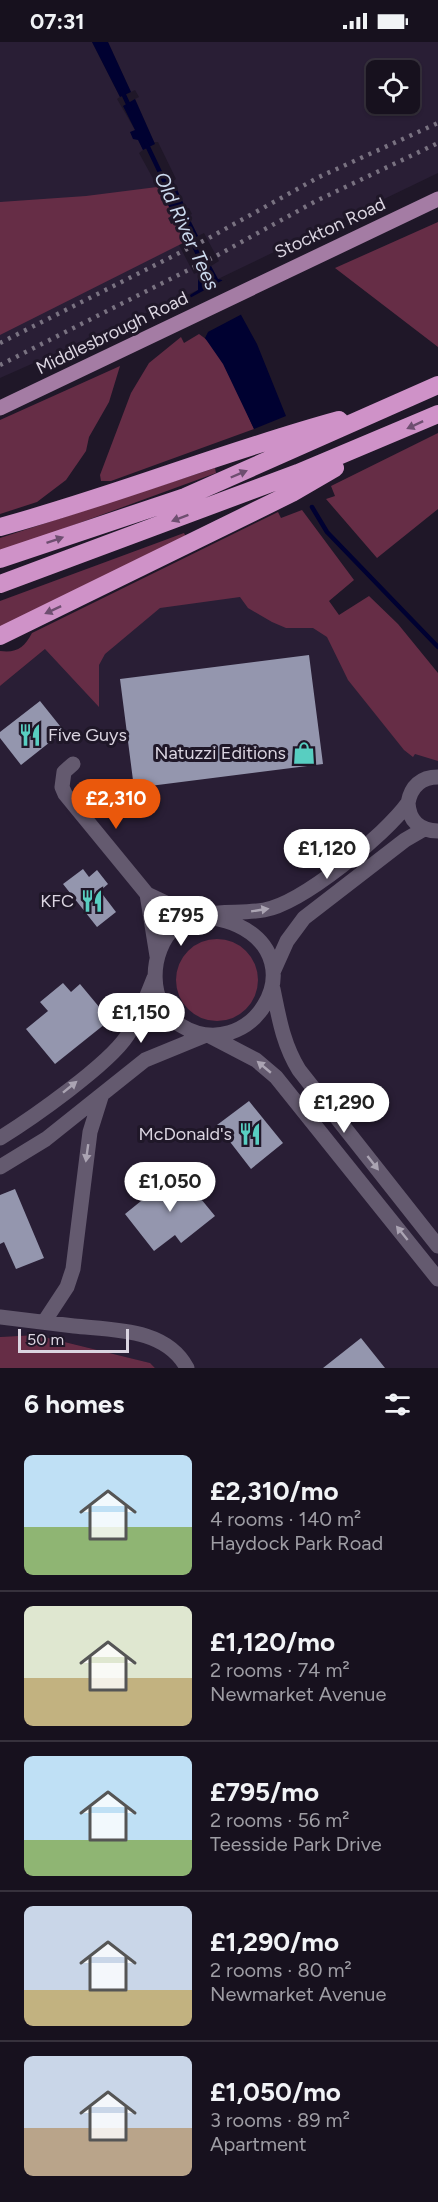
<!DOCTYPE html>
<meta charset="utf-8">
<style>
:root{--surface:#17111e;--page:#241f2b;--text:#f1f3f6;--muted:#9e9da4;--line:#36313c;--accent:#ea580c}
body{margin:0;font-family:Figtree,sans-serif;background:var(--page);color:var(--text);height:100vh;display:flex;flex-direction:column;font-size:22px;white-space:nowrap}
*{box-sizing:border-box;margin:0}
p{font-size:20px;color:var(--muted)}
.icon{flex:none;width:33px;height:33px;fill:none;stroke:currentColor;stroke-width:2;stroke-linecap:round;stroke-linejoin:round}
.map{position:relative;height:1326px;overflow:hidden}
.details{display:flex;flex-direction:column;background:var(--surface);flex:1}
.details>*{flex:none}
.controls{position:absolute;left:366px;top:18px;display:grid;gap:12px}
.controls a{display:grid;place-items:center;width:54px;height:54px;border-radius:9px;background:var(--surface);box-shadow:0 2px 4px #0004,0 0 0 2px var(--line);font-size:30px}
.scale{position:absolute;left:18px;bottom:15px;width:111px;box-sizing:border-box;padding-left:6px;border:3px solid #dbd5e1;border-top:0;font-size:16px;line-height:21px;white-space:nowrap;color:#dbd5e1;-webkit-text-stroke:4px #1f1728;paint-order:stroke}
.price{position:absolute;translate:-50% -51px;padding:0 14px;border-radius:21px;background:#fff;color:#222;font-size:20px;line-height:39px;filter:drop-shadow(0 2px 3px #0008)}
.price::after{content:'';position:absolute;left:50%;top:36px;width:18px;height:14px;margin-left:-9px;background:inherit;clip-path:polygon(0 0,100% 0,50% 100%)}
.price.on{background:var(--accent);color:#fff}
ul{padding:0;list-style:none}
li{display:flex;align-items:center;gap:18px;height:150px;padding:0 24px}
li+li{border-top:2px solid var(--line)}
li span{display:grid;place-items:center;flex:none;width:168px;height:120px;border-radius:9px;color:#555}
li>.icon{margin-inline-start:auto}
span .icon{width:72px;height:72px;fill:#fffc;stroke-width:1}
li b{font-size:26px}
h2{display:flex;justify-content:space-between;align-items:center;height:72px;padding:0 24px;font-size:26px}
.status{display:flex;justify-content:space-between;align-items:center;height:42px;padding:0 30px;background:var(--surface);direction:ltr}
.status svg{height:16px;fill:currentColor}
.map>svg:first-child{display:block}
.built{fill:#291e35;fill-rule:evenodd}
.green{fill:#662d46}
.water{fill:#000131}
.pier{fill:#1f1728}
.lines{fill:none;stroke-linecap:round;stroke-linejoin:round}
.stream{stroke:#000131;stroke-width:4.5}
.building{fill:#9496ae}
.minor{stroke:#645a6f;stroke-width:15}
.major{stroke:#a47ca4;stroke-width:15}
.highway{stroke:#cf92c8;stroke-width:18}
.rail{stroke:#797281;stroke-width:4.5;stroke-dasharray:3 6;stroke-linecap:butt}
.oneway{fill:#6e4e70}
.oneway2{fill:#aba4b3}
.labels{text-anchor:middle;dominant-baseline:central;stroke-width:6;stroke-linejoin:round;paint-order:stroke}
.street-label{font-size:18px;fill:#dbd5e1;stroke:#1f1728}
.poi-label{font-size:18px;fill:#dbd5e1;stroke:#1f1728;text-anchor:end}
.water-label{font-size:20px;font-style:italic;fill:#cbd9ed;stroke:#1f1728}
</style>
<div class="status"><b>07:31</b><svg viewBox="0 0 49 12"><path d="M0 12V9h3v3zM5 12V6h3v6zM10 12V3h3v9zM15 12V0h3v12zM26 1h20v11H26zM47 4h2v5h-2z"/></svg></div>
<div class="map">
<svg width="438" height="1326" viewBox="0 0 438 1326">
<rect width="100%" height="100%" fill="#1f1728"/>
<path class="built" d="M0,0H92L120,55L117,57L135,88L143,108L139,111L173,173L168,176L171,182L176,180L185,200L179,203L194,232L198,230V248L0,336Z
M108,0H438V131L218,237L211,224L219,219L204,191L198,194L188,174L192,172L189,166L186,167L173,139L176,137L158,100H154L135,57L139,55L135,48L131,50ZM376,28H410V62H376Z
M249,520L339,574L438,690V1326H155L149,1321L36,1293L0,1295V644L45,607Z"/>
<path class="green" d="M157,145L160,146L173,173L168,176L171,182L176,180L185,200L0,293V160L86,154Z
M438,180V305L335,226Z
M199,292C227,311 240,357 254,387L111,439H101L100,433L131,351L149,321L181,295L184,301Z
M120,324L109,360L89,395L86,409L66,438L37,460L0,472V378Z
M438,391V467L377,516L326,457L335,454L331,444Z
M215,426L216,431L0,510V496Z
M302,468L354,538L329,559L339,573L369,554L398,582L438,631V719L415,712L413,715L404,708L348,638L327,595L313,586H286L272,580L248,566L240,555L160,566L105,612L99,623V665L45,607L0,644V609C17,611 24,606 32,591L278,470L281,476Z
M184,491L186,495L0,585V559Z
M176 938a41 41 0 1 1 82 0a41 41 0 1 1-82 0Z
M36,1293L150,1321L155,1326H0V1295Z"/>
<path class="water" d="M92,0H108L131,50L120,55Z
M135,57L155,102L143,108L138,98L133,97L130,90L135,88L123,64Z
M173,139L186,167L173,173L160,146Z
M188,174L198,194L185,200L176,180Z
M211,224L218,237L222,238L257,302L286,374L254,387L223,322L205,296L208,290L191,256L190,253L198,248V230Z"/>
<path class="pier" d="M225,237L244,271L206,291L188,257Z"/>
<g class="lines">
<path class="stream" d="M122,49L130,66
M146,101L168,147
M176,166L184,183
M189,193L207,232
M312,465L327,490L438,605"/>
</g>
<path class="building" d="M309,613L323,722L134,746L120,637Z
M40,659L64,689L21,723L0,696V690Z
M83,827L89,835L97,828L108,842L100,849L116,870L97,885L63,842Z
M63,941L71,950L80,942L110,978L55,1022L26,987L48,969L40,960Z
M249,1059L283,1101L251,1127L217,1083Z
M178,1129L215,1174L181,1201L175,1193L154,1209L125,1172Z
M15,1147L44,1216L16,1227L4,1200L0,1202V1153Z
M361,1296L385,1326H323Z"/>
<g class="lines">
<path class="minor" d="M73,722L64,730L62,745L65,752L147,852L157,914
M438,735C421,735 411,744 408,761C409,779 420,789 438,789
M147,852L166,861L187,877
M202,873C214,876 227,878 237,883C317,920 249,1026 180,983C147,963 148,909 176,884C198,865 238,873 264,868C303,861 385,793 408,761
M274,928L287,899L304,876L405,798L424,787
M273,947C279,976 283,1002 299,1028L438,1204
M210,994L256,1018L276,1035L438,1237
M0,1096C31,1077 108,1023 127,994C139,976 146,956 154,936
M0,1125L46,1097L145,1018L206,993
M0,1275C25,1278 50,1281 74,1284C113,1288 166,1286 187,1326
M44,1280L67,1245L73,1227L90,1090L101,1055"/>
<path class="major" d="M0,366L438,157"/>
<path class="highway" d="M0,485C115,454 225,409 339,378
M0,517L185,455L438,343
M0,542L298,431L438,372
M0,594L292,451L335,426"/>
<path class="rail" d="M0,301L207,197L319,135L438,81
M0,323L216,214L316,159L438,101"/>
</g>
<defs><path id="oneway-solid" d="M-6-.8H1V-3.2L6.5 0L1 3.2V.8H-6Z" transform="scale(1.5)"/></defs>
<g class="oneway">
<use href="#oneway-solid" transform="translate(415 383) rotate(155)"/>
<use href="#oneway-solid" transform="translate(239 432) rotate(-23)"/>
<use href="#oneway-solid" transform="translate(180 476) rotate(159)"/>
<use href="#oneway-solid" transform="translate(55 498) rotate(-19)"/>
<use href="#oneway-solid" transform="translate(53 568) rotate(155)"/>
</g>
<g class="oneway2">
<use href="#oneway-solid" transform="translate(260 868) rotate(-9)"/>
<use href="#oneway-solid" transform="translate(264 1025) rotate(-140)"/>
<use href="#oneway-solid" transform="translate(70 1045) rotate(-39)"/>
<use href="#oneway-solid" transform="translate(87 1111) rotate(98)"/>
<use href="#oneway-solid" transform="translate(373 1121) rotate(52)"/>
<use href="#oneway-solid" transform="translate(402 1191) rotate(-129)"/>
</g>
<defs>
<g id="restaurant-bare" transform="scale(1.8)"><path d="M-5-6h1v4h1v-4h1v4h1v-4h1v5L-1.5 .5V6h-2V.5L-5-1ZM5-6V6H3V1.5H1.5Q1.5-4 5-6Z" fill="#58cec1" stroke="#1f1728" stroke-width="2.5" paint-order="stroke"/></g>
<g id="shop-bare" transform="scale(1.8)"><path d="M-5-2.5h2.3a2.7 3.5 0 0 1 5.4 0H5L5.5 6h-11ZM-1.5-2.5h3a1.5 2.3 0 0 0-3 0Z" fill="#58cec1" stroke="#1f1728" stroke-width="2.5" paint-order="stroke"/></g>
</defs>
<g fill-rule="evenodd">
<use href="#restaurant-bare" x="30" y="693"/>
<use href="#shop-bare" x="304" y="711"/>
<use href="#restaurant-bare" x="92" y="859"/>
<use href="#restaurant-bare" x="250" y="1092"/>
</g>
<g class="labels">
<g class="street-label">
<text transform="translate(330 186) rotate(-25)">Stockton Road</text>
<text transform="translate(112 291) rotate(-26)">Middlesbrough Road</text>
</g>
<g class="poi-label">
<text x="48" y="693" text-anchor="start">Five Guys</text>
<text x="286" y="711">Natuzzi Editions</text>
<text x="74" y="859">KFC</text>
<text x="232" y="1092">McDonald's</text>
</g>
<g class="water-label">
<text transform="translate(187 189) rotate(65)">Old River Tees</text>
</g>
</g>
</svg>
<div class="controls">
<a><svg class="icon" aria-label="locate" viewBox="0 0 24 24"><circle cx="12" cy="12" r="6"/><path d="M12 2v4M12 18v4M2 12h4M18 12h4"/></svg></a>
</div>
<div class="scale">50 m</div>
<b class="price on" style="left:116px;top:788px">£2,310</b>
<b class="price" style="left:327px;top:838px">£1,120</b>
<b class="price" style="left:181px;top:905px">£795</b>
<b class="price" style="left:141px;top:1002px">£1,150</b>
<b class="price" style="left:344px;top:1092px">£1,290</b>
<b class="price" style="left:170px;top:1171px">£1,050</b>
</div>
<section class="details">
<h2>6 homes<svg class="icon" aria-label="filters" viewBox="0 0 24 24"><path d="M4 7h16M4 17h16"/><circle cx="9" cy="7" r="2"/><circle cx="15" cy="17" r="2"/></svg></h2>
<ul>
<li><span style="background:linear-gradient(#bfe0f5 60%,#8fb573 0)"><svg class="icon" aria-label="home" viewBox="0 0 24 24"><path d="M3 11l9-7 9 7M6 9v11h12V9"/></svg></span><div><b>£2,310/mo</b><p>4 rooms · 140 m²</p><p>Haydock Park Road</p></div></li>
<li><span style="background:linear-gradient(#dfe7d0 60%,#c2b280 0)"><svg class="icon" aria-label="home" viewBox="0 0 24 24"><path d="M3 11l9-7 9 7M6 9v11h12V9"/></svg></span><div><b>£1,120/mo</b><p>2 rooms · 74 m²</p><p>Newmarket Avenue</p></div></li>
<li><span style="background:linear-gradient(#bfe0f5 70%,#8fb573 0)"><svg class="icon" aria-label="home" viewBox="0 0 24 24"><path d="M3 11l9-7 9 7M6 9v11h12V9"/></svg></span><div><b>£795/mo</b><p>2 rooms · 56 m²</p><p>Teesside Park Drive</p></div></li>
<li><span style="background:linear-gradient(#c9d6e8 70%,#c2b280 0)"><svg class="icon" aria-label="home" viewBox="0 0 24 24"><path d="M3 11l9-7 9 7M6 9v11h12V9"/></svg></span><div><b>£1,290/mo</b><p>2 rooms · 80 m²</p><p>Newmarket Avenue</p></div></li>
<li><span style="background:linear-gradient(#c9d6e8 60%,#b9a48a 0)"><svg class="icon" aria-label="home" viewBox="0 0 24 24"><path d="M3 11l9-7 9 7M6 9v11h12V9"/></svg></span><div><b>£1,050/mo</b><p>3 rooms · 89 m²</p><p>Apartment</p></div></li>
</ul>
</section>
